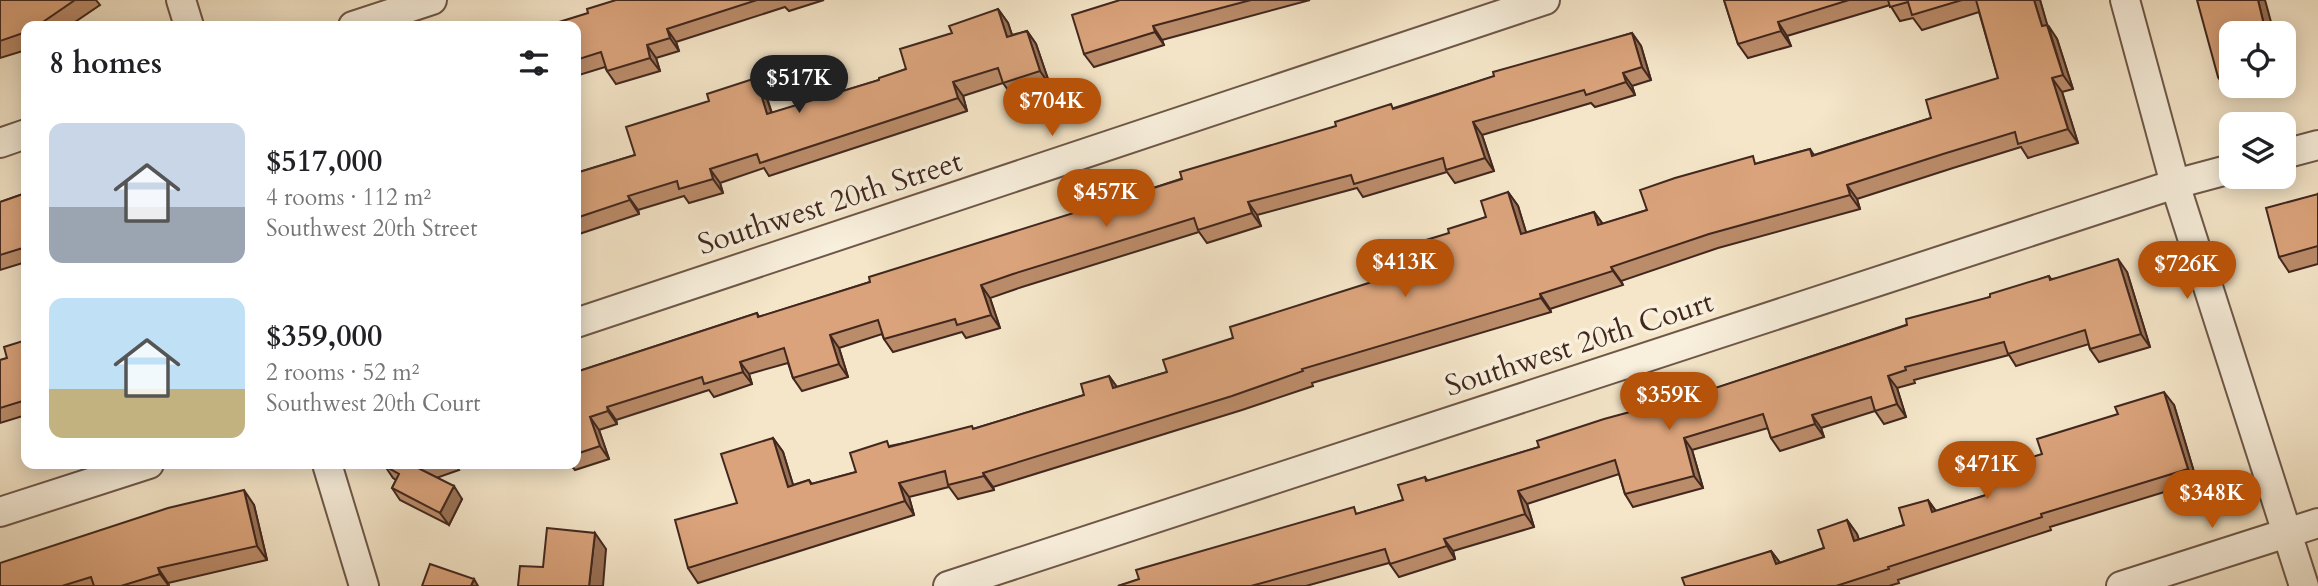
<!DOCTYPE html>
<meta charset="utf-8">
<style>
:root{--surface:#fff;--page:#f2f2f2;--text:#202124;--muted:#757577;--accent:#b45309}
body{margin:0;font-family:Cardo,serif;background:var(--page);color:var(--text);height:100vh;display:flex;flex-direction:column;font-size:26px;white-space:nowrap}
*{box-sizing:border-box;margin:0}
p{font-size:23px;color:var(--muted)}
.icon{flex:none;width:38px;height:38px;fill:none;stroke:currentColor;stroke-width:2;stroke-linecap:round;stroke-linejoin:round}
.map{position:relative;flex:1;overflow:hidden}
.details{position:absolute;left:21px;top:21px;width:560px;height:448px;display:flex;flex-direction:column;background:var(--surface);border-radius:14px;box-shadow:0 4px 18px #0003}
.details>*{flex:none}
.controls{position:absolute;left:2219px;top:21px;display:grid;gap:14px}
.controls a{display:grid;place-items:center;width:77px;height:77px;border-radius:14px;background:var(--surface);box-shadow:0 4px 18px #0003;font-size:35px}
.price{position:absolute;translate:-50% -60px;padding:0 16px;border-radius:24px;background:var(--accent);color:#fff;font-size:23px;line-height:46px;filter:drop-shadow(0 2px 4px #0008)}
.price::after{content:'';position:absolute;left:50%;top:42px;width:21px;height:16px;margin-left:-10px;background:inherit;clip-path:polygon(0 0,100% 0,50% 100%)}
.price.selected{background:#222;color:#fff}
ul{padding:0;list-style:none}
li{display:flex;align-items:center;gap:21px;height:175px;padding:0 28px}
li span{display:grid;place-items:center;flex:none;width:196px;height:140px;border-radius:14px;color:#555}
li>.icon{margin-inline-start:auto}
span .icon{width:84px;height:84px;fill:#fffc;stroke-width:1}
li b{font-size:30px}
h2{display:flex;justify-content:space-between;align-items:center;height:84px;padding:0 28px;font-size:30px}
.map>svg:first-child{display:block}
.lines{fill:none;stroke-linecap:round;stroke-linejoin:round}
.minor-casing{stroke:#6e5749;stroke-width:32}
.minor{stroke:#f8efdc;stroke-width:28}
.wall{fill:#bb8c6a;stroke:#41271e;stroke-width:2}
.shaded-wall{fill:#997256;stroke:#41271e;stroke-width:2}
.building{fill:#daa37b;stroke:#41271e;stroke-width:2}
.labels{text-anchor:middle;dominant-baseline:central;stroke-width:7;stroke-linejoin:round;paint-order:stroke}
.street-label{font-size:30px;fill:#41271e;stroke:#f8efdc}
</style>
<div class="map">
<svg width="2318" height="586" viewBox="0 0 2318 586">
<rect width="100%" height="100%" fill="#f5e6c9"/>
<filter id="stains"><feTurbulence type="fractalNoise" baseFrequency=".00286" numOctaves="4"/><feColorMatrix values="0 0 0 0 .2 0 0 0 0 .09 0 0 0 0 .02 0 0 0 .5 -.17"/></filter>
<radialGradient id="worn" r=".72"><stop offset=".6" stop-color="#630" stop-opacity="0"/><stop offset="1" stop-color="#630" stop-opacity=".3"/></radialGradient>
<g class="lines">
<g class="minor-casing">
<path id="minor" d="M181,0L189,26
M2125,0L2175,184L2304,586
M353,26L432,0
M0,143L26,134
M2284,154L2318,145
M576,323L1545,0
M327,464L364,586
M0,512L149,464
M948,586L2175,184L2231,169
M2121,586L2318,523"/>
</g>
<use href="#minor" class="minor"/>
</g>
<path class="wall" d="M0,0H96L100,5L69,26H26V50L0,58Z
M616,0H824L789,11L785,7L676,42L679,51L656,58L660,71L616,84L607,71L605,67L576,76V26L588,13Z
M1120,0H1310L1162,40L1164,45L1094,67L1084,54Z
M1724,0H2040L2047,25L2057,39L2073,89L2062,92L2078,143L2028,158L2021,147L1953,168L1857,199L1860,209L1718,248L1621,281L1623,285L1550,309L1551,312L1312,383L1313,386L1242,410L993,487L994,490L958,499L949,487L909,497L914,515L698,583L688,568L737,503L773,438L783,452L793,485L809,480L812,484L856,472L890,446L973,429L1084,395L1109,376L1117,387L1167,372L1233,338L1378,280L1449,233L1486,217L1508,192L1518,206L1526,233L1594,212L1603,224L1647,210L1758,163L1810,149L1814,155L1931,118L1998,78L1979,12L1922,30L1913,18L1900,21L1890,5L1787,36L1791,46L1748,58L1738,44Z
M998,9L1008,23L1012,35L1027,31L1036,44L1050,85L1013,97L1003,83L963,96L967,111L769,176L764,168L720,183L723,193L689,203L684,196L638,210L639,214L576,235V173L635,155L709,101L756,78L765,92L772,113L879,80L906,69L952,33Z
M1632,33L1641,46L1651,80L1632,86L1635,95L1595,107L1591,103L1482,135L1494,171L1455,183L1447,172L1363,197L1357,188L1257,215L1261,226L1207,243L1199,232L1022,287L990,298L1000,328L966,338L962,332L893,352L884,339L882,334L839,348L848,377L802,391L793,378L788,363L749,374L752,384L714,397L709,390L616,420L617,424L599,430L609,459L575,470L570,464H576V372L757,313L759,317L870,282L1394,108Z
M2231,33V86H2258L2229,94L2218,77Z
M26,193V262L0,270V202Z
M2318,194V264L2289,272L2279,257Z
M2127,272L2150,347L2099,362L2090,349L2089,344L2016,366L2009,355L1914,380L1915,383L1897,388L1906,417L1884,424L1875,411L1821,428L1824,437L1780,451L1771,438L1768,428L1692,450L1703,488L1633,507L1625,494L1619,474L1527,504L1534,527L1453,551L1455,559L1399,577L1389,563L1306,586H1118L1403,500L1425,477L1428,481L1539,447L1990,297L2049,276L2051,279Z
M26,340V415L0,423V360L7,358Z
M2174,405L2197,482L2050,527L2051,530L1898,580L1899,583L1889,586H1685L1771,551L1780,563L1824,548L1847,520L1857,534L1859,540L1904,525L1928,500L1936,511L1986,495L2042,454Z
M386,464H454L459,470L436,478L462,499L449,525L400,500L392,488L396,480L393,478L385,466Z
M254,505L267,560L168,583L169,586H0Z"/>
<path class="shaded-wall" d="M2034,0H2040L2052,41L2042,26Z
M2258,0H2265L2274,33H2266Z
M998,9L1008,23L1017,50L1007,37Z
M1778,22L1787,36L1791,46L1781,31Z
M2048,25L2057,39L2073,89L2063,75Z
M1153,26L1162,40L1164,45L1155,32Z
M667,29L676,42L679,51L670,38Z
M1027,31L1036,44L1050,85L1040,71Z
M1632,33L1641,46L1651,80L1642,67Z
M647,45L656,58L660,71L650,58Z
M1623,73L1632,86L1635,95L1626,82Z
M756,78L765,92L776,128L767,114Z
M2052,78L2062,92L2078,143L2068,129Z
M953,82L963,96L967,111L958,98Z
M1473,122L1482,135L1494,171L1485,158Z
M710,169L720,183L723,193L713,179Z
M1847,185L1857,199L1860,209L1850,195Z
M1508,192L1518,206L1531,248L1521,234Z
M628,196L638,210L639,214L630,200Z
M1248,202L1257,215L1261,226L1252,213Z
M1594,212L1604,226L1598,225Z
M2118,259L2127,272L2150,347L2141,334Z
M1611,267L1621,281L1623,285L1613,271Z
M981,285L990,298L1000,328L991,315Z
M1540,294L1550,309L1551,312L1541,298Z
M830,335L839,348L848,377L839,364Z
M740,362L749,374L752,384L743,372Z
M1109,376L1119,390L1113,388Z
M1888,376L1897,388L1906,417L1897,404Z
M2164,392L2174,405L2197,482L2188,469Z
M607,407L616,420L617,424L608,411Z
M1812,415L1821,428L1824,437L1815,424Z
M590,417L599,430L609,459L600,446Z
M773,438L783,452L798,501L788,487Z
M1684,438L1692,450L1703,488L1694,476Z
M983,473L993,487L994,490L984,476Z
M899,483L909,497L914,515L905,501Z
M454,486L462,499L449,525L440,513Z
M244,490L254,505L267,560L257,546Z
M1518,491L1527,504L1534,527L1525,514Z
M1928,500L1937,513L1932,512Z
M1847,520L1857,534L1864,555L1854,541Z
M595,533L606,549L603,586H589Z
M1444,539L1453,551L1455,559L1447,546Z
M1771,551L1781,564H1776Z
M158,568L168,583L169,586L160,574Z
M474,579L478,586H471Z"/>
<path class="building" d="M0,0H75L37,26H26V32L0,41Z
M616,0H757L667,29L670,38L647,45L650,58L607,71L601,52L576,60V26H546L588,13L587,9Z
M1120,0H1251L1153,26L1155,32L1084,54L1072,15Z
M1724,0H1849L1778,22L1781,31L1738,44Z
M1888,0H1962L1912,15L1908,2L1890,7Z
M1976,0H2034L2042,26L2047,25L2063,75L2052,78L2068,129L2018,144L2015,132L1943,154L1847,185L1850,195L1709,234L1611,267L1613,271L1540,294L1541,298L1302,369L1303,371L1232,396L983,473L984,476L948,485L945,471L899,483L905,501L688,568L675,520L737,503L721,454L773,438L788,487L809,480L811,484L856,472L850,453L887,441L889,447L972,426L973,429L1084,395L1081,384L1109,376L1113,388L1167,372L1163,360L1233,338L1230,327L1378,280L1370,257L1449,233L1448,229L1486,217L1481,201L1508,192L1521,234L1594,212L1598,225L1647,210L1640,190L1675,178L1753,156L1755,164L1810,149L1812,156L1931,118L1926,100L1998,78Z
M2197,0H2258L2266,33H2231V73L2218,77Z
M998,9L1007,37L1027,31L1040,71L1003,83L998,68L953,82L958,98L760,163L757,154L710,169L713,179L679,189L677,181L628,196L630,200L576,218V173L635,155L626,127L709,101L707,94L756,78L767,114L879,80V78L906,69L900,49L952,33L949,26Z
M1632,33L1642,67L1623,73L1626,82L1586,95L1584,90L1473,122L1485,158L1446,170L1443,158L1354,184L1351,175L1248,202L1252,213L1198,230L1194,218L1013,274L981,285L991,315L957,325L955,319L884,339L878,320L830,335L839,364L793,378L784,348L740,362L743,372L704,384L702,377L607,407L608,411L590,417L600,446L576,454V372L757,313L758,317L870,282L869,277L1182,179L1180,172L1336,126L1335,122L1391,104L1393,109L1494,76L1493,72Z
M26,193V247L0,255V202Z
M2318,194V246L2279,257L2266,208Z
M2118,259L2141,334L2090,349L2085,330L2008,354L2004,342L1905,367L1906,370L1888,376L1897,404L1875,411L1871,397L1812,415L1815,424L1771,438L1763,414L1684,438L1694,476L1625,494L1615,460L1518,491L1525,514L1444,539L1447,546L1390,564L1385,549L1251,586H1118L1139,579L1136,570L1354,507L1356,514L1403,500L1398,485L1425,477L1426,481L1539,447L1537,441L1604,419L1700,393L1907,325L1906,319L1990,297V294L2049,276L2050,280Z
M26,340V400L0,408V360L7,358L4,347Z
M2164,392L2188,469L2041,514L2042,517L1888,567L1889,569L1836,586H1685L1682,578L1771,551L1776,564L1824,548L1818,530L1847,520L1854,541L1904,525L1899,508L1928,500L1932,512L1986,495L1979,473L2042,454L2037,439L2118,414L2115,407Z
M386,464H433L418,468L454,486L440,513L392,488L399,474L385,466Z
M244,490L257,546L158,568L160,574L121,586H94L91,577L62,586H0V563L168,508Z
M547,528L595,533L589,586H518L520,566L543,567Z
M430,564L474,579L471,586H422Z"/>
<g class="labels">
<g class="street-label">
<text transform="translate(830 203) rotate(-18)">Southwest 20th Street</text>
<text transform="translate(1579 344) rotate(-18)">Southwest 20th Court</text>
</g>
</g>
<rect width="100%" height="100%" filter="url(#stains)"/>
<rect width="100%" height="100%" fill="url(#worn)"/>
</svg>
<div class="controls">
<a><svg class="icon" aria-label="locate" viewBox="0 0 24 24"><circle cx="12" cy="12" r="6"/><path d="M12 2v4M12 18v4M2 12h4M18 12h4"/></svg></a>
<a><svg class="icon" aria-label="layers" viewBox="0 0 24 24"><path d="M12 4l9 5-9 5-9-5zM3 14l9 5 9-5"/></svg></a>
</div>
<b class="price selected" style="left:799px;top:115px">$517K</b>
<b class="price" style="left:1052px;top:138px">$704K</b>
<b class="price" style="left:1106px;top:229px">$457K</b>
<b class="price" style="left:1405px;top:299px">$413K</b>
<b class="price" style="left:2187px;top:301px">$726K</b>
<b class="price" style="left:1669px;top:432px">$359K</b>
<b class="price" style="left:1987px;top:501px">$471K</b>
<b class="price" style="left:2212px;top:530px">$348K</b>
<section class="details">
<h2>8 homes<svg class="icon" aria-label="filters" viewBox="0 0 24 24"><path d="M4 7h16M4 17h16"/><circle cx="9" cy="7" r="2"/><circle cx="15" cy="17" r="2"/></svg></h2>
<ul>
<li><span style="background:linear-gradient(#c9d6e8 60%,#9aa5b1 0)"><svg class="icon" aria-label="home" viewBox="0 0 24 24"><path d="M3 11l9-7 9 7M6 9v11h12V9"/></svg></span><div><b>$517,000</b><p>4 rooms · 112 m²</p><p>Southwest 20th Street</p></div></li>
<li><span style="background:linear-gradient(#bfe0f5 65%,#c2b280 0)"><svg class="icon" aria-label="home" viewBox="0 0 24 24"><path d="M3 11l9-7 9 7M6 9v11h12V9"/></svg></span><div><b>$359,000</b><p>2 rooms · 52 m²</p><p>Southwest 20th Court</p></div></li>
</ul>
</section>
</div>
